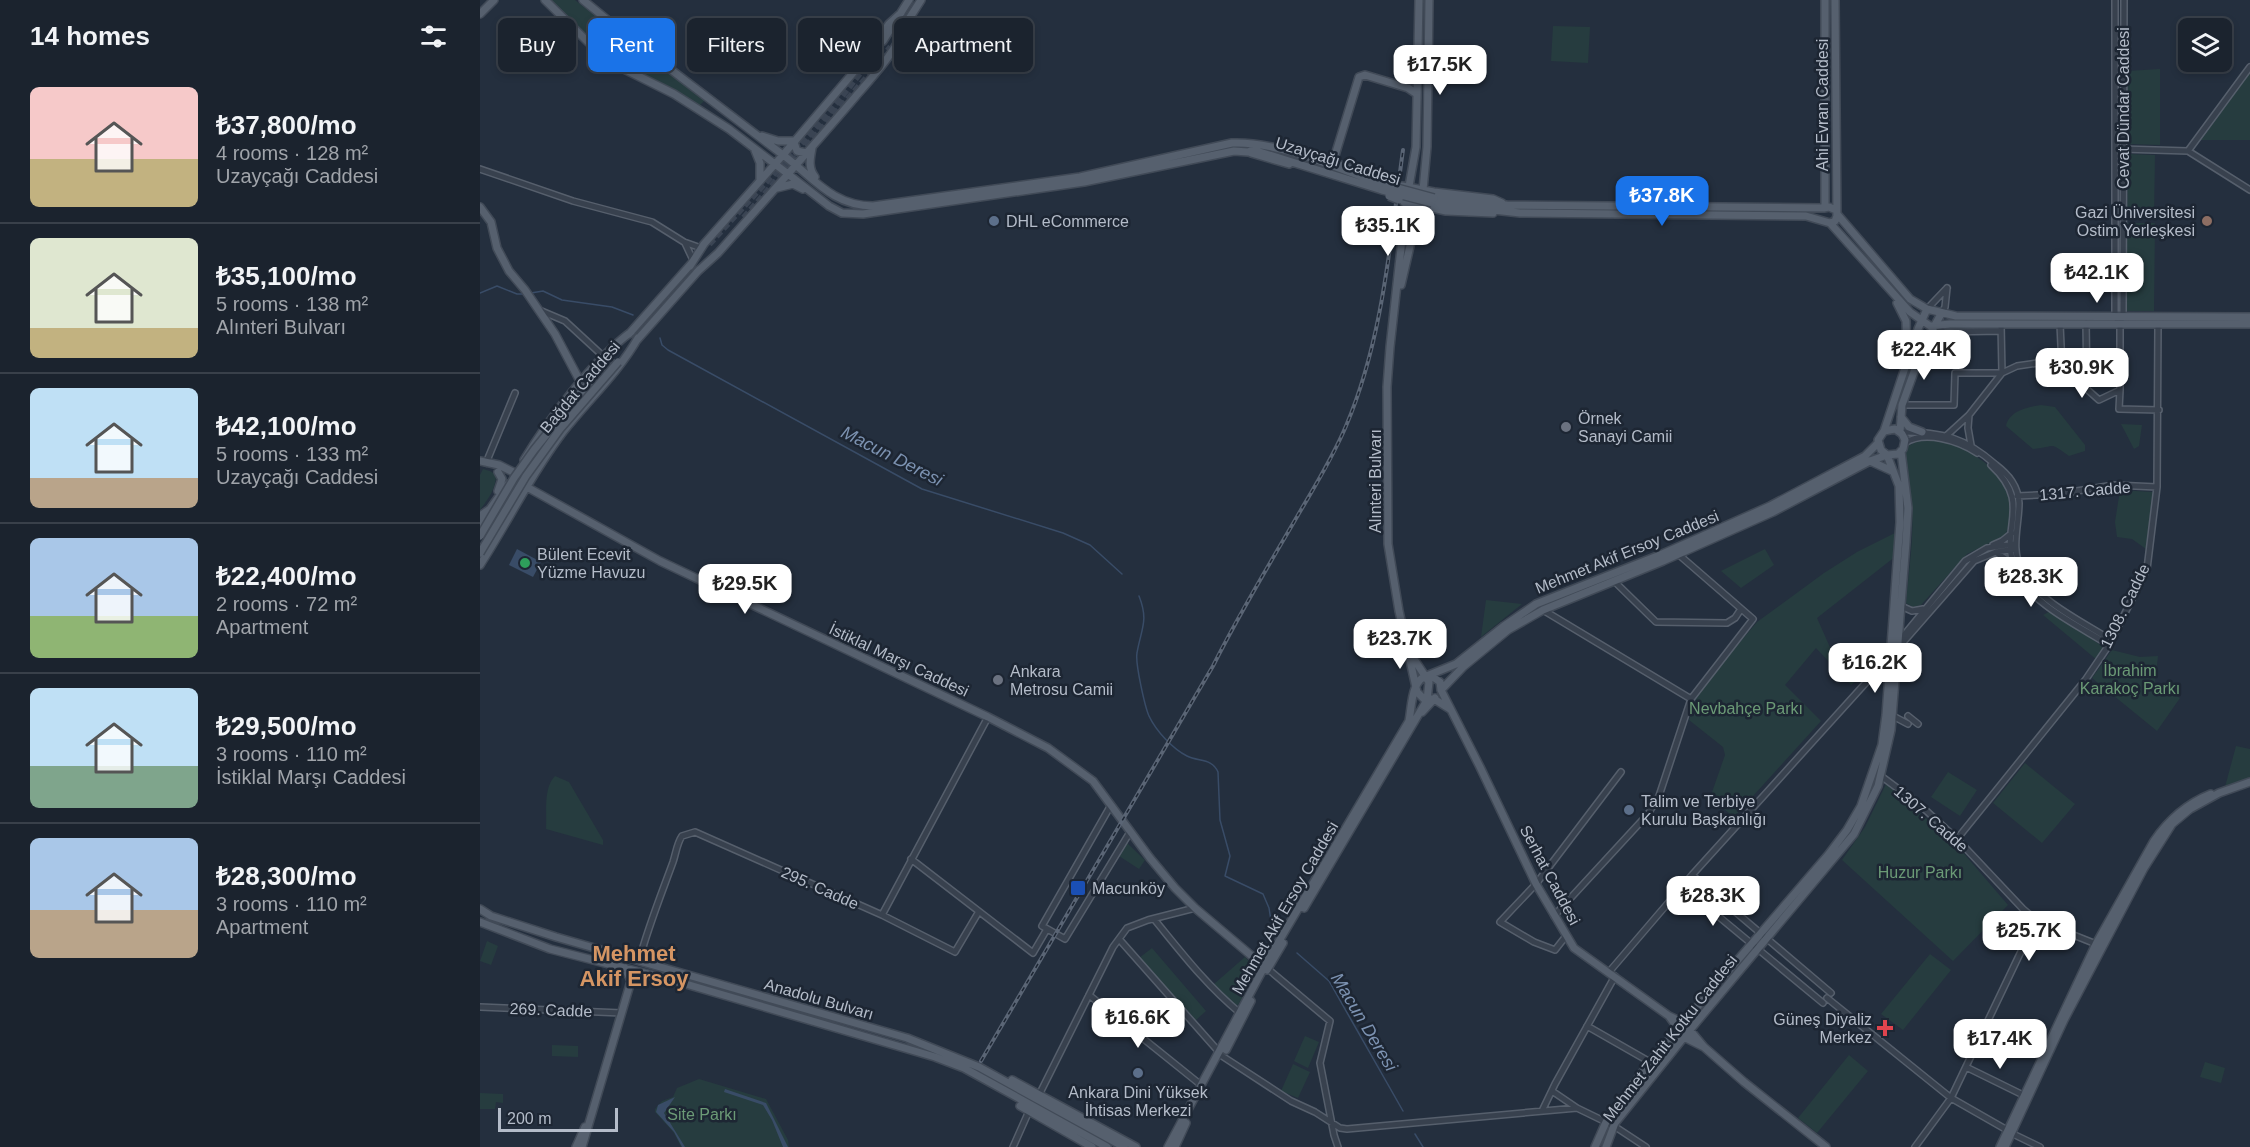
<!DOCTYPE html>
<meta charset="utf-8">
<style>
:root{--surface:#1b232e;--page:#282f3a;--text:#f1f3f6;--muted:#a0a4aa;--line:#39404a;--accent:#1a73e8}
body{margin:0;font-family:Arial,sans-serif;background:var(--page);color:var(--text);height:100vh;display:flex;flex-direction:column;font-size:22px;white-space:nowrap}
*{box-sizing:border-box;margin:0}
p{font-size:20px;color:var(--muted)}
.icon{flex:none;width:33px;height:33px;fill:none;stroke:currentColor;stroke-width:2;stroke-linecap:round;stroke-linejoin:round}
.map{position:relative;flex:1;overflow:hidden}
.drawer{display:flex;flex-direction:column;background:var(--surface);width:480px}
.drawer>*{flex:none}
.hud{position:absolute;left:18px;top:18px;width:570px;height:54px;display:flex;gap:12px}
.buttons{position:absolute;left:1698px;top:18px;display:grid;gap:12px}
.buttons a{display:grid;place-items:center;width:54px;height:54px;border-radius:9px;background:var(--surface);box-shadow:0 3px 9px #0003,0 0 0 2px var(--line);font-size:30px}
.scale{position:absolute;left:18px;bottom:15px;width:120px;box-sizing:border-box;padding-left:6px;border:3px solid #b4bcc9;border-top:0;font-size:16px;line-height:21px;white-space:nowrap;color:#b4bcc9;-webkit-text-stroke:4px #1d2633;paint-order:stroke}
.price{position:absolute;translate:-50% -51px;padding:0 14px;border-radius:12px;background:#fff;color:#222;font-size:20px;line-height:39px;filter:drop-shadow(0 2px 3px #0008)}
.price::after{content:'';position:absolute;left:50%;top:36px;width:18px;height:14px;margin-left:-9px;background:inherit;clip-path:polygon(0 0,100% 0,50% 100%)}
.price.selected{background:var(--accent);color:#fff}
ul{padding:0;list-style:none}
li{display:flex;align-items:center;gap:18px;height:150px;padding:0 30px}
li+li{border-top:2px solid var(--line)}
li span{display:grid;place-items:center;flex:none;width:168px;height:120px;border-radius:9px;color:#555}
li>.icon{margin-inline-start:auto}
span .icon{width:72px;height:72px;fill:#fffc;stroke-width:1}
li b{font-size:26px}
h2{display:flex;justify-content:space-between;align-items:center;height:72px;padding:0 30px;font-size:26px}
.pill{padding:0 21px;border-radius:9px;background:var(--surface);box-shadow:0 3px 9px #0003,0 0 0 2px var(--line);font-size:21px;line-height:54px}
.pill.selected{background:var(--accent);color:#fff}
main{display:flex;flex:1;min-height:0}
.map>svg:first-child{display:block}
.green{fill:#263c3f}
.water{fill:#394c67}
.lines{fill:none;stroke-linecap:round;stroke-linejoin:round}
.stream{stroke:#394c67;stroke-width:1.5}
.major-tunnel{stroke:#3a4453;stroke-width:7;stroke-dasharray:7 3.5;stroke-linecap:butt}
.minor-casing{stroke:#565f6c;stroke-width:8}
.major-casing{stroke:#414a57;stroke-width:10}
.minor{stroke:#38414e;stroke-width:5}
.major{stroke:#56606e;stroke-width:7}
.rail-casing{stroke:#5a6575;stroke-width:4}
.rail{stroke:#1d2633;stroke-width:1.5;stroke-dasharray:4.5;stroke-linecap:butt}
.major-bridge-casing{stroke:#414a57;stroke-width:10;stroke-linecap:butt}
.major-bridge{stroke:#56606e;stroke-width:7}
.service-dot{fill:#5c6f8a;stroke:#1d2633;stroke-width:2}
.education-dot{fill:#8d6e63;stroke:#1d2633;stroke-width:2}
.worship-dot{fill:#6b7280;stroke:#1d2633;stroke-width:2}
.leisure-dot{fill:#2e9e5b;stroke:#1d2633;stroke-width:2}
.transit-dot{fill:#1a4fb4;stroke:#1d2633;stroke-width:2}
.health-dot{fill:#e0444e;stroke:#1d2633;stroke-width:2}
.labels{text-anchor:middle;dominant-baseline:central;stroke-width:5;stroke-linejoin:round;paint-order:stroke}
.street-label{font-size:16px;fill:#b4bcc9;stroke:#1d2633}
.poi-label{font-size:16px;fill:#b4bcc9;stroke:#1d2633;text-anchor:start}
.park-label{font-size:16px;fill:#6b9a76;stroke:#1d2633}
.water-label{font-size:18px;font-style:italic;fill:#7c92b1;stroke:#1d2633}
.district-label{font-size:22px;font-weight:bold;fill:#d59563;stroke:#1d2633}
</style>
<main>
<section class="drawer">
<h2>14 homes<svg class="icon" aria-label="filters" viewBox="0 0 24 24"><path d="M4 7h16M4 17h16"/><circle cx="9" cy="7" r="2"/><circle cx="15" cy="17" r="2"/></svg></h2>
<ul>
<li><span style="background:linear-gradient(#f6c9c9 60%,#c2b280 0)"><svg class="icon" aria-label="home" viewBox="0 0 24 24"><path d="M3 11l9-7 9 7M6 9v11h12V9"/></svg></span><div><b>₺37,800/mo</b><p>4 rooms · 128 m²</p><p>Uzayçağı Caddesi</p></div></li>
<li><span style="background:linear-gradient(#dfe7d0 75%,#c2b280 0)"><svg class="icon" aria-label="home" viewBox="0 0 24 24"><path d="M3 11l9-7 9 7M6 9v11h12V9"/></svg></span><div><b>₺35,100/mo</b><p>5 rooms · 138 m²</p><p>Alınteri Bulvarı</p></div></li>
<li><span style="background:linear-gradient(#bfe0f5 75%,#b9a48a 0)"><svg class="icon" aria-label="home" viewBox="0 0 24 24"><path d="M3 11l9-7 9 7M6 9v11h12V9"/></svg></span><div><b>₺42,100/mo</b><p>5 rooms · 133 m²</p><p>Uzayçağı Caddesi</p></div></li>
<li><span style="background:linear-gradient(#a9c7e8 65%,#8fb573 0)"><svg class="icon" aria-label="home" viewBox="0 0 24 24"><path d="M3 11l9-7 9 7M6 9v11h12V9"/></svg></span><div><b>₺22,400/mo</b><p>2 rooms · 72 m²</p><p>Apartment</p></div></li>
<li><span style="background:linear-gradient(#bfe0f5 65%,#7fa58c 0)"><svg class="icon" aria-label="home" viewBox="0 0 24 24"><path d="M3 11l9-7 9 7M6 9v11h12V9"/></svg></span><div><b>₺29,500/mo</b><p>3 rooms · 110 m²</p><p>İstiklal Marşı Caddesi</p></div></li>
<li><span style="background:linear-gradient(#a9c7e8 60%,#b9a48a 0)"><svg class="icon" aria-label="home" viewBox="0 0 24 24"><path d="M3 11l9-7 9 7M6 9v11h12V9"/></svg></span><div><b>₺28,300/mo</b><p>3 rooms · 110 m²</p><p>Apartment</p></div></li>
</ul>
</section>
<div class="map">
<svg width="1770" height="1147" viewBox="0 0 1770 1147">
<rect width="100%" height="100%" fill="#242f3e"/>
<path class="green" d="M69,0H95L225,100L220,105L148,66L124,51Z
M1073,26L1110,27L1108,63L1071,61Z
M1680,69V145L1647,144V71Z
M1770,73V140H1721Z
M1648,154L1675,155L1674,217H1647Z
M1647,223H1675L1674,311H1647Z
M1561,405L1575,407L1605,445V451L1589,456C1567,441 1578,447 1553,449L1526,426C1529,411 1547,407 1561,405Z
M1641,424L1662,425L1659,446L1654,449Z
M1438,441C1445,441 1454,440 1461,441C1483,445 1516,466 1526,487C1530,493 1530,502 1530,509C1529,519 1530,529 1524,536L1487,554L1441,605L1433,607L1426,603C1429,566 1436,528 1430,492C1428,477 1422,460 1428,446Z
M3,469L10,471L16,475C16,489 8,499 0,510V475Z
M1640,490L1673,492L1666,549L1652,539L1637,537L1635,522Z
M1415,533L1416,556L1337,618L1357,663L1376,681L1371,685L1336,648L1305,685L1341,721L1254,817L1230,798L1245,755L1243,747L1209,720L1216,699L1238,668L1277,622L1344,573L1377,552Z
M1285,549L1294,565L1261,588L1241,571Z
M1006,600L1042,604L1001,637Z
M1571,611L1625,648L1617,660L1563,615Z
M1632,650L1660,657L1678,656L1675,683L1700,698L1677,731L1612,678Z
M1756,746L1770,749V778L1745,787Z
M1545,763L1595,804L1562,843L1513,803Z
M1468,772L1497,790L1480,816L1451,797Z
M75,776L89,782L123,840V845L66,829C67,813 63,788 75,776Z
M1406,784L1474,842L1528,905L1473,961L1362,860L1385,827Z
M647,843L665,860L659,869L639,856Z
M7,941L18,946L11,965L0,961Z
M672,948L726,1011L716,1020L659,958Z
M1450,954L1471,970L1423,1030L1401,1014Z
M765,957L774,966L768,989L758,1005L752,1003L734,984Z
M825,1036L839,1042L828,1068L814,1061Z
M72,1045L98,1046V1057L72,1056Z
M1369,1055L1388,1071L1337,1133L1318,1118Z
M1725,1062L1745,1068L1741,1083L1720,1077Z
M813,1064L830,1072L818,1098L801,1091Z
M219,1079L286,1099L308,1140L309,1147H201L194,1133L175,1112V1109L182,1101L193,1097L197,1088Z
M0,1093L23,1094V1103L16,1102L15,1109H0Z"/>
<path class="water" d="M37,549L61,562L53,577L29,565Z
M245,1089L286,1103L308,1147H303L292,1120L283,1105L244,1092Z
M195,1097L184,1113L205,1147H202L194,1132L176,1112L178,1105Z"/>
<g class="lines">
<path class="stream" d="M0,293L17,286L37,294H46
M51,293L63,291L82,300L132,307L153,315
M180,338L182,345L188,350L442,489L583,533L610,545L642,574
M659,596C669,621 661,629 657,653C655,663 665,707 669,716C676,731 693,749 707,756C719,762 732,758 738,772L740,820L750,856L745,876L783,894L789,908L793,933
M817,953L849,981L923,1111
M935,1134L943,1147"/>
<path class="major-tunnel" d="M264,218L391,73L411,47
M229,244C288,178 352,115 403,41"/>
<g class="minor-casing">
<path id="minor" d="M1635,0V316L1637,319
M1642,149L1708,151L1770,190
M1708,151L1770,67
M0,169L93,201L172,222L204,242L221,248
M205,243L213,260
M1447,309L1467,288
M59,310L85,321L123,356
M1461,314L1465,307L1467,288
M1606,323L1607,388
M1580,324L1582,367L1619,400L1640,390L1639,409L1679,410
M1456,326L1464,332L1521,331
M1640,390V323L1643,316L1644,0
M1422,405H1474L1475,373H1522L1521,324
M1489,415L1488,428L1491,445
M1420,432C1463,432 1484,437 1516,465C1529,475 1538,486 1539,503C1539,526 1530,549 1542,571C1558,601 1603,622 1631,640
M1466,436L1489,415L1522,373L1537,366L1558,363L1582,367
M1425,443C1445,430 1479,441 1497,453
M6,463L35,393
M1511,465C1555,506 1517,528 1536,571C1551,604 1599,626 1629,645
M1537,496L1578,494L1634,485L1677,487
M1513,545L1522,541L1532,533
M1517,553L1534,565
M1134,581L1176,622L1247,623L1255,618L1261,609
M1421,606L1432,611L1443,609
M1063,610L1211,699
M1419,641L1485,561L1507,548L1534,544
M1418,648L1494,561L1516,552L1535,549
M1411,715L1428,724
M1428,716L1438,724
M1401,776L1440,805L1477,839L1543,909L1556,920L1616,944
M631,805L562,926L585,939L650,832
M1477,839L1606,679L1629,645L1667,569L1677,487L1678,324
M431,859L553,953L567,929
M1212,875L1351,993
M1203,887L1343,1003
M402,915L508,717
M1074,916L1168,814L1179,796L1211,699L1273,619L1198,554
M674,919C701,952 726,985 760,1013
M1086,936L1075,950L1054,942L1020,922L1056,884L1141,772
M639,939L739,1052
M159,961C168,927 181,895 193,862C196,853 197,843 202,836L215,832L402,915L475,952L498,913
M788,969L850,1021L840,1063L854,1135L858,1147
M1129,972L1212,875L1411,655
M609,995L721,1085
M1347,998L1471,1098L1527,1130
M0,1007L142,1013
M1107,1026L1170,1062
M742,1056L811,1101L835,1112L860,1128L867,1129L1097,1108L1134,1126L1166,1147
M1486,1067L1543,1095
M1072,1091L1097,1108
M559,1095L633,947L647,928L668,920L715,908
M1062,1111L1075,1084L1135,976
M1531,1133L1560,1147
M533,1147L549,1111
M1435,1147L1471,1098L1556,920"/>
</g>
<g class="major-casing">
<path id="major" d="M65,0L108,42L142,68L194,94L249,129L308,174C331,148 354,122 376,96C397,72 418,49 429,19
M103,0L152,40L303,155L378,67L409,24L421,13
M939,0L936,147L926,203L910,347L907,387L908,544L919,611L937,692L944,699H954L970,709
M1345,0V207
M0,14L14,0
M427,22L441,0
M403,41L429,0
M282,136L298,141H315
M314,142L317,151L326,153
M274,148L280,163V180
M332,148C330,159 328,168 335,177
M771,153L809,164
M839,158L911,182
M853,162L879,77L885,75L928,88L937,94
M922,186L954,192L1013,199L1022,203
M297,188L313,184L323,189
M954,198L1027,205L1344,208L1349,207L1356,210
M924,202L966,211L1013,213
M952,203L1040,213L1326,216L1350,223
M0,207L11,222L17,248L29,271L45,290L75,334L101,383
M1357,214L1430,299L1447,309L1476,316L1770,317
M1350,223L1430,312L1450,326L1470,324H1770
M1350,223L1355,221L1357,216L1355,0
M210,266L224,244L303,155C333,177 352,206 393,206L600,177L752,143C801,141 859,170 906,185
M217,272L238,253L308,174L349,206L362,213L383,214L604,182L754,151L768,152L773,150L902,190
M921,285L943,190L947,147L949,0
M1417,303L1426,321L1427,353
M149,334L211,264
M157,340L219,270
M1421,417L1429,427L1442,432
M1404,431L1438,329L1447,309
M1420,432L1422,405L1443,347L1461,314
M44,460C69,419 113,360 151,332
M0,461L19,465L35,473
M1390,461L1412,471
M45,486L180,561L508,717L568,748L613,781L670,858L695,888L715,908L786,968
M18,491L22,479L18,472
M0,516L10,509L28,484
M0,528L8,512
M0,565C29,520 51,474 83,432C108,400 138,373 158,338
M949,675L976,664L1024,626L1056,604L1180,555L1290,506L1385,456L1398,443
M961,690L983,667L1028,630L1063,610L1183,561L1293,512L1390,461L1407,455L1418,454L1423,449L1425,440L1422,434L1415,429L1404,431L1398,440L1401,450L1407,455
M942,712L955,698
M824,908L947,700L949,682L930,653
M0,909L11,916L76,937L427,1038L499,1067L644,1147
M0,922L70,949L199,982L455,1057L484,1068L627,1147
M775,957L794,948
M787,970L803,943
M1189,1016L1204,1037L1222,1046
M746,1050L771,1001
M532,1080L656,1147
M540,1106L612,1147
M96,1147L105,1127
M102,1147L151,981L145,968
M688,1147L789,958L929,721C932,706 931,677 950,675L960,682L961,690L1000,767L1056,884L1094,948L1189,1016L1204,1023L1224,1047L1264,1082L1346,1147
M695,1147L706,1123
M1115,1147L1126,1122L1170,1062L1348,855L1367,830L1381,806L1402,745L1406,715L1420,522L1419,486L1407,455
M1126,1147L1135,1123L1204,1037L1374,834L1398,786L1411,730L1426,542L1428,508L1421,451
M1520,1147L1616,944L1674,841C1689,819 1706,804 1731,794
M1525,1147L1584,1020L1664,868L1692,824L1710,809L1739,793L1770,782"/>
</g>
<use href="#minor" class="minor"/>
<use href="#major" class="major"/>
<g class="rail-casing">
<path id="rail" d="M501,1061L733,666C759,614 789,565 818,515C835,486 853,457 866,426C903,339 910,243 923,150"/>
</g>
<use href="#rail" class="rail"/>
<g class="major-bridge-casing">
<path id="major-bridge" d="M906,185L954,198
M902,190L952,203
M909,196L919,200
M0,536L34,478L54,450L130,356
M0,553L46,476L80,429L138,362"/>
</g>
<use href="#major-bridge" class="major-bridge"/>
</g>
<g class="service-dot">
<circle cx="514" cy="221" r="6"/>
<circle cx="1149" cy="810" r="6"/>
<circle cx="658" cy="1073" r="6"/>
</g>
<circle class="education-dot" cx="1727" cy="221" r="6"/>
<g class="worship-dot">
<circle cx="1086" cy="427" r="6"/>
<circle cx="518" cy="680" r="6"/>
</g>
<circle class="leisure-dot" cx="45" cy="563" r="6"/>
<rect class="transit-dot" x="590" y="880" width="16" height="16" rx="3"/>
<path class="health-dot" d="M1402 1019h6v6h6v6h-6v6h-6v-6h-6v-6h6z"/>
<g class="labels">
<g class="street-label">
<text transform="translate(1342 105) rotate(-90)">Ahi Evran Caddesi</text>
<text transform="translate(1643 108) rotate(-90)">Cevat Dündar Caddesi</text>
<text transform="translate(858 161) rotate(17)">Uzayçağı Caddesi</text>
<text transform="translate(100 387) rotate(-50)">Bağdat Caddesi</text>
<text transform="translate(895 481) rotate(-90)">Alınteri Bulvarı</text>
<text transform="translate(1605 491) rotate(-5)">1317. Cadde</text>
<text transform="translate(1147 552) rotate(-22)">Mehmet Akif Ersoy Caddesi</text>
<text transform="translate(1645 606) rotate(-64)">1308. Cadde</text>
<text transform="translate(419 660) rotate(25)">İstiklal Marşı Caddesi</text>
<text transform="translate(1451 819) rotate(41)">1307. Cadde</text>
<text transform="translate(1070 875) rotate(62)">Serhat Caddesi</text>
<text transform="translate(340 888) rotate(24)">295. Cadde</text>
<text transform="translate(805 908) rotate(-60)">Mehmet Akif Ersoy Caddesi</text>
<text transform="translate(339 999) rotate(16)">Anadolu Bulvarı</text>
<text transform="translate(71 1010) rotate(2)">269. Cadde</text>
<text transform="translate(1190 1038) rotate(-52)">Mehmet Zahit Kotku Caddesi</text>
</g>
<g class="poi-label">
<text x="1715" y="212" text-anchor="end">Gazi Üniversitesi<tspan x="1715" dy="18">Ostim Yerleşkesi</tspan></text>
<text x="526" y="221">DHL eCommerce</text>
<text x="1098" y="418">Örnek<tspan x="1098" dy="18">Sanayi Camii</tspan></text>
<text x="57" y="554">Bülent Ecevit<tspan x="57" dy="18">Yüzme Havuzu</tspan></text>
<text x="530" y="671">Ankara<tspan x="530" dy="18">Metrosu Camii</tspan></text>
<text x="1161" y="801">Talim ve Terbiye<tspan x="1161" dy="18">Kurulu Başkanlığı</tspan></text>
<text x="612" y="888">Macunköy</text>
<text x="1392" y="1019" text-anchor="end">Güneş Diyaliz<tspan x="1392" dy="18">Merkez</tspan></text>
<text x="658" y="1092" text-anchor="middle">Ankara Dini Yüksek<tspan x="658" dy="18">İhtisas Merkezi</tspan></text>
</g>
<g class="park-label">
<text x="1650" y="670">İbrahim<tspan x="1650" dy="18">Karakoç Parkı</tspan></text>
<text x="1266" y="708">Nevbahçe Parkı</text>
<text x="1440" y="872">Huzur Parkı</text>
<text x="222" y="1114">Site Parkı</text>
</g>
<g class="water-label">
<text transform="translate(412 456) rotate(27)">Macun Deresi</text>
<text transform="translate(884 1022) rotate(59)">Macun Deresi</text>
</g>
<g class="district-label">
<text x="154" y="953">Mehmet<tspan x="154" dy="25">Akif Ersoy</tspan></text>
</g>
</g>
</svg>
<div class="buttons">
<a><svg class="icon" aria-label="layers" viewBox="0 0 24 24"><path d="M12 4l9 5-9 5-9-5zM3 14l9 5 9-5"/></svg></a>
</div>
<div class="scale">200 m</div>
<b class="price" style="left:960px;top:96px">₺17.5K</b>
<b class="price selected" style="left:1182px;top:227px">₺37.8K</b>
<b class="price" style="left:908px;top:257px">₺35.1K</b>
<b class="price" style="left:1617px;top:304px">₺42.1K</b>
<b class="price" style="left:1444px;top:381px">₺22.4K</b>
<b class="price" style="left:1602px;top:399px">₺30.9K</b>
<b class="price" style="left:1551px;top:608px">₺28.3K</b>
<b class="price" style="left:265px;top:615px">₺29.5K</b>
<b class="price" style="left:920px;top:670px">₺23.7K</b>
<b class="price" style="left:1395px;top:694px">₺16.2K</b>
<b class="price" style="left:1233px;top:927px">₺28.3K</b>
<b class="price" style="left:1549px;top:962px">₺25.7K</b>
<b class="price" style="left:658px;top:1049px">₺16.6K</b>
<b class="price" style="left:1520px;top:1070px">₺17.4K</b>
<div class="hud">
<a class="pill">Buy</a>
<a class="pill selected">Rent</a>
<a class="pill">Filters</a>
<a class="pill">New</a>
<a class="pill">Apartment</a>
</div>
</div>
</main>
